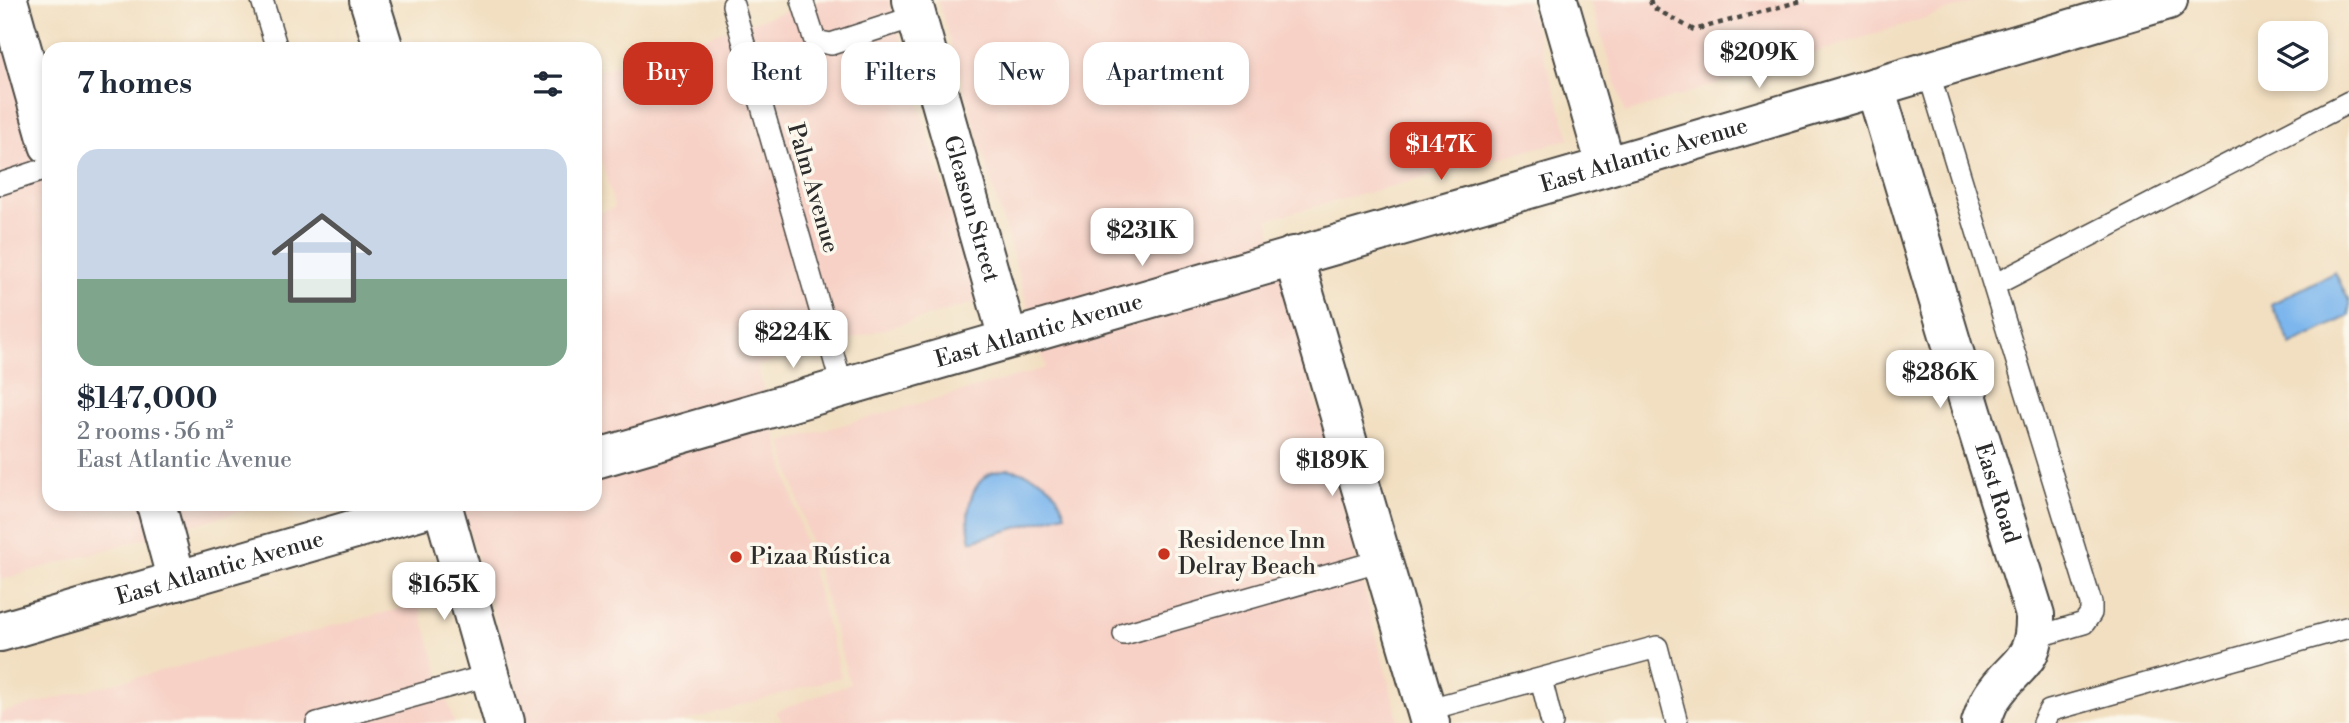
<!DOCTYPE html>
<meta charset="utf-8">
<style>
:root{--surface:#fff;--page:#f6f6f7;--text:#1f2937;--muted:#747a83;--line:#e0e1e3;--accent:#c8321e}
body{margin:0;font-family:"Libre Bodoni",serif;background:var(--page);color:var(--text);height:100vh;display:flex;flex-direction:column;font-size:26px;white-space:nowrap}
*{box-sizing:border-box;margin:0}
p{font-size:23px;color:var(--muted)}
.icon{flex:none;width:38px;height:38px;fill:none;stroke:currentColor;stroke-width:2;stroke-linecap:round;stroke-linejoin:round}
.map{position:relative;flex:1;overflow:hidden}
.panel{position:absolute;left:42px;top:42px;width:560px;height:469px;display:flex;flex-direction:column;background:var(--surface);border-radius:21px;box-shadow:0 4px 10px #0003}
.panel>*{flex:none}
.top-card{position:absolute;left:623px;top:42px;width:665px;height:63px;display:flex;gap:14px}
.controls{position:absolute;left:2258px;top:21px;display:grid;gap:14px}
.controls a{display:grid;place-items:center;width:70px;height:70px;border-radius:14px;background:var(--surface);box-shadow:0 4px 10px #0003;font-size:35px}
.price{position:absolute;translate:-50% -60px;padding:0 16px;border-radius:14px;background:#fff;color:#222;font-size:23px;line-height:46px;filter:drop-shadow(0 2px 4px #0008)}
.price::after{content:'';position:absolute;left:50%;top:42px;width:21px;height:16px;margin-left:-10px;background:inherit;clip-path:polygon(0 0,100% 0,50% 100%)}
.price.on{background:var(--accent);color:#fff}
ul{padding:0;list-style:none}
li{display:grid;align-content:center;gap:14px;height:371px;padding:0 35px}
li+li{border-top:2px solid var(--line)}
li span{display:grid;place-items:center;height:217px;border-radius:21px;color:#555}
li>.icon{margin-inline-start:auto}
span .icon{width:126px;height:126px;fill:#fffc;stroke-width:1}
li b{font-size:30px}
h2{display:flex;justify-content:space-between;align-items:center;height:84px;padding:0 35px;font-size:30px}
.tag{padding:0 24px;border-radius:21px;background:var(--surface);box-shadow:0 4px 10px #0003;font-size:24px;line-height:63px}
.tag.on{background:var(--accent);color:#fff}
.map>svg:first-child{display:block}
.built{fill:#f7d1c6}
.water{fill:#7bb6ed;stroke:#53708c;stroke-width:2}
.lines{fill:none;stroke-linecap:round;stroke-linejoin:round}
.service-casing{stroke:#494642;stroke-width:24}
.minor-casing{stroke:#494642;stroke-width:42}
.secondary-casing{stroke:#494642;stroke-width:42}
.path{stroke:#494642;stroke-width:4.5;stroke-dasharray:5 5;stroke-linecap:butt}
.service{stroke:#fff;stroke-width:21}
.minor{stroke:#fff;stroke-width:38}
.secondary{stroke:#fff;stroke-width:38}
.poi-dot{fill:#c8321e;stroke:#fbf7ec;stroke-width:2.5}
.labels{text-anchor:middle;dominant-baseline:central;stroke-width:7;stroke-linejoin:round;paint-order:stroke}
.street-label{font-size:23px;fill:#2b2b2b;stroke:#fbf7ec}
.poi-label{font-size:23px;fill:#2b2b2b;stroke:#fbf7ec;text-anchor:start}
</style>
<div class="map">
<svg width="2349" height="723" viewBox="0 0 2349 723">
<rect width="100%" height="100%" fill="#fbf7ec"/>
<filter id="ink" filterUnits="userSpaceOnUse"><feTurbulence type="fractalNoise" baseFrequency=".0143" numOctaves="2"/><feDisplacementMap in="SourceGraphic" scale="14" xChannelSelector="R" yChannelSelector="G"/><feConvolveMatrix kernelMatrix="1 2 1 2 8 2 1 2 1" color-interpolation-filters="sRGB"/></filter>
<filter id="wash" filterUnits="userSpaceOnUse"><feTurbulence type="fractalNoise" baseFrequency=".00686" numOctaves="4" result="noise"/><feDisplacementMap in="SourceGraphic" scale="28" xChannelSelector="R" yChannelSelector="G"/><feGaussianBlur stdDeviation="1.57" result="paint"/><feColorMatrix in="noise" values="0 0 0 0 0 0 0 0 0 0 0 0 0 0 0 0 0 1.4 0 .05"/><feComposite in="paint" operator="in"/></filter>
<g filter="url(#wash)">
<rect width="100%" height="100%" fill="#f2dfc1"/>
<path class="built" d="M822,0H889L977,302L757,366L841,677L679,723H527L461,504H595V214L615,208L595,139V72Z
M938,0H1526L1570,139L1268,219L1399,723H783L776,711L850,684L782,442L1046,368Z
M1590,0H1982L1625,113Z
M0,30L49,185V504H265L0,580Z
M418,604L454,723H0V713Z"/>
<path class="water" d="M2335,272L2349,301V316L2291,345L2271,304Z
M1008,469C1038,474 1056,484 1065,514L971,541C965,519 967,486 991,473C996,471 1003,470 1008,469Z"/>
</g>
<g filter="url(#ink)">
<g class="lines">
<g class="service-casing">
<path id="service" d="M262,0L277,49
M802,0L815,41L831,44L917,16
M733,5L842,386
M1928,71L2091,603V613L2084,623L2036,637
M0,184L49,168
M1994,285L2349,102
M1124,634L1382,560
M1541,679L1552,723
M1426,710L1657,647L1677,723
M317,723L490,675
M2043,723L2049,711L2349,627"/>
</g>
<g class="minor-casing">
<g id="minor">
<path d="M8,0L49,145"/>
<path d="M369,0L384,49"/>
<path id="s1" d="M912,0L1008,338"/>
<path d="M1558,0L1606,166"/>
<path id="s2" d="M1875,87L1972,412L2035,615C2036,666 2015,662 1992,697C1987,704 1984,715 1981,723"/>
<path d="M1293,256L1430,723"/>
<path d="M156,504L177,581"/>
<path d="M442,504L504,723"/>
</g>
</g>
<g class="secondary-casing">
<g id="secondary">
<path id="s3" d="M595,459L1653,153L2168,0"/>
<path id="s4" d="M0,632L441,504"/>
</g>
</g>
<path class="path" d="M1650,0L1652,7L1694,30L1805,0"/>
<use href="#service" class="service"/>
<use href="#minor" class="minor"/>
<use href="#secondary" class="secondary"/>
</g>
</g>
<g class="poi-dot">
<circle cx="1164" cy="554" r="7"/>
<circle cx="736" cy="557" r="7"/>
</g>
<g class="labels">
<g class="street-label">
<text stroke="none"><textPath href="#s3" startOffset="1092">East Atlantic Avenue</textPath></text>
<text transform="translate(813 188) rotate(74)">Palm Avenue</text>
<text stroke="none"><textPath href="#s1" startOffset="217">Gleason Street</textPath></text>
<text stroke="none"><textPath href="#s3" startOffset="462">East Atlantic Avenue</textPath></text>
<text stroke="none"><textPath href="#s2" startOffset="424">East Road</textPath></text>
<text stroke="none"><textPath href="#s4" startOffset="229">East Atlantic Avenue</textPath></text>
</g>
<g class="poi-label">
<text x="1178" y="541">Residence Inn<tspan x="1178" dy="26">Delray Beach</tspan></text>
<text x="750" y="557">Pizaa Rústica</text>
</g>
</g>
</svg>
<div class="controls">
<a><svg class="icon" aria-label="layers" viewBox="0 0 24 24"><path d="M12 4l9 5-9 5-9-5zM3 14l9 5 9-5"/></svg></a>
</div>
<b class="price" style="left:1759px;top:90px">$209K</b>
<b class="price on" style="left:1441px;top:182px">$147K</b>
<b class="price" style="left:1142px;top:268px">$231K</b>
<b class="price" style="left:793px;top:370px">$224K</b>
<b class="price" style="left:1940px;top:410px">$286K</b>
<b class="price" style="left:1332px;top:498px">$189K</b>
<b class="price" style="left:444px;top:622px">$165K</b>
<div class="top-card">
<a class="tag on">Buy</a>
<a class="tag">Rent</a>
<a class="tag">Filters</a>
<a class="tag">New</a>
<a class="tag">Apartment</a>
</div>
<section class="panel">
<h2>7 homes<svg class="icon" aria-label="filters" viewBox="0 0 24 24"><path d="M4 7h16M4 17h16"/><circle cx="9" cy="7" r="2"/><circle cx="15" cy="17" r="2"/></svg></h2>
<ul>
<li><span style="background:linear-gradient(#c9d6e8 60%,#7fa58c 0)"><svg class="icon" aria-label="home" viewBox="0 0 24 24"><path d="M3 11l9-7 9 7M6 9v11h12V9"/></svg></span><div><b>$147,000</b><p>2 rooms · 56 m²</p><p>East Atlantic Avenue</p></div></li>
</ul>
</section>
</div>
